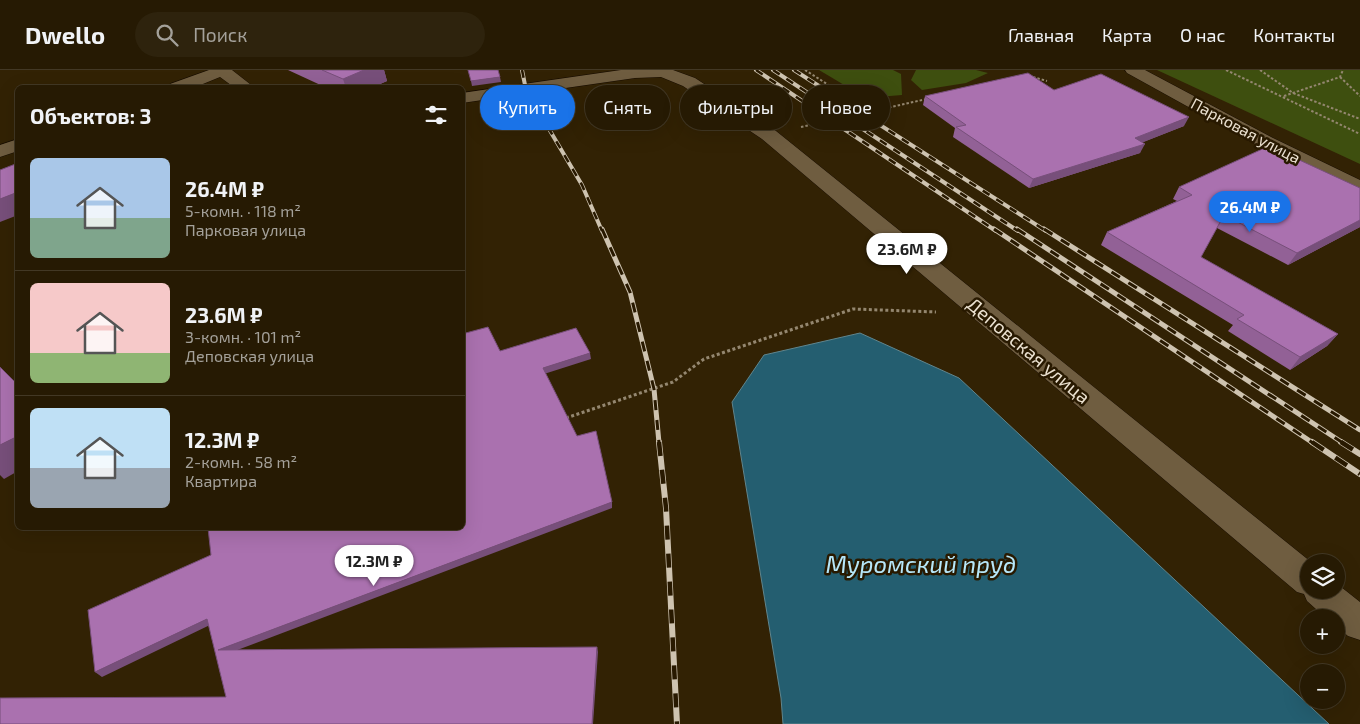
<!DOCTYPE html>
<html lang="ru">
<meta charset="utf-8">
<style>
:root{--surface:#261a03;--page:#2e230d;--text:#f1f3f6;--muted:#a4a19a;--line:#423825;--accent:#1a73e8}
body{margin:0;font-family:"Exo 2",sans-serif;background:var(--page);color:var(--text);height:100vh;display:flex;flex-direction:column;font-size:19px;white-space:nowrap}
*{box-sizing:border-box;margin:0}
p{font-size:16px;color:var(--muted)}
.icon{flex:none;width:28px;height:28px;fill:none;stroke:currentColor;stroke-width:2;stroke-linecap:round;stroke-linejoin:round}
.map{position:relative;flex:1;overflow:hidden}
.details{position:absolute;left:15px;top:15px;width:450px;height:445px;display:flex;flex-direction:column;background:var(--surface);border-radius:8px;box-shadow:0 5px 20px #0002,0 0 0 1px var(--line)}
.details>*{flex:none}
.guide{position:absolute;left:480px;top:15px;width:475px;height:45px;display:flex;gap:10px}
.controls{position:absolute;left:1300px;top:484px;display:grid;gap:10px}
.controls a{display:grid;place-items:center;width:45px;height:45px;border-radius:50%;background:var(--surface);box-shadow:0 5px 20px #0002,0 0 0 1px var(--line);font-size:25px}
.price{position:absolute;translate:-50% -42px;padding:0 11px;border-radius:18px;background:#fff;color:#222;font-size:16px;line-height:32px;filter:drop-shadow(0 1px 2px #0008)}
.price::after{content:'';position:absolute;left:50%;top:30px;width:15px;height:11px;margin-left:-8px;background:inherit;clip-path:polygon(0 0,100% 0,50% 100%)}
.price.active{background:var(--accent);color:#fff}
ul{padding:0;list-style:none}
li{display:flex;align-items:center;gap:15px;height:125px;padding:0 15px}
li+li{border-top:1px solid var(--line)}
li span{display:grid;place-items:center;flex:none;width:140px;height:100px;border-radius:8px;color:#555}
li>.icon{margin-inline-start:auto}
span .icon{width:60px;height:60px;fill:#fffc;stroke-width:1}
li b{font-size:21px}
h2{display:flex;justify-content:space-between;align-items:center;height:60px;padding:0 15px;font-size:21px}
.chip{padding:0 18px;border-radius:22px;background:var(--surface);box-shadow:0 5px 20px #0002,0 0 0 1px var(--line);font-size:18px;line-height:45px}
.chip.active{background:var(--accent);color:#fff}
header{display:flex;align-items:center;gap:30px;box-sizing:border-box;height:70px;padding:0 25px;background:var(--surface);border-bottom:1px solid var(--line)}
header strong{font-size:24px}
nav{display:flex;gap:28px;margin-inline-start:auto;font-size:18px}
.search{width:350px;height:45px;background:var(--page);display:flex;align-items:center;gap:12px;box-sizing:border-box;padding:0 18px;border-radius:28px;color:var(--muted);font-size:19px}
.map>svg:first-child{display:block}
.green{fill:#3e4f0f}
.water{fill:#245e70;stroke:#60858d}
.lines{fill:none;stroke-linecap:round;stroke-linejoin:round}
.minor-casing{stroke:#170c00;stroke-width:1}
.path-far1{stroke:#948770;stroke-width:2;stroke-dasharray:2.5 2;stroke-linecap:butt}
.path{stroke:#948770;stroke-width:3;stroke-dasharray:3 2.5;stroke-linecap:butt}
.minor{fill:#6f5d40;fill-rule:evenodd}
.rail-far2-casing{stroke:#cec3b0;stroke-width:4}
.rail-far1-casing{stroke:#cec3b0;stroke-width:5}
.rail-casing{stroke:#cec3b0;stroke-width:6}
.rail-far2{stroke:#281900;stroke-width:2.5;stroke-dasharray:8;stroke-linecap:butt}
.rail-far1{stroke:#281900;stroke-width:3;stroke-dasharray:10;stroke-linecap:butt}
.rail{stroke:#281900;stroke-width:4.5;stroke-dasharray:14;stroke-linecap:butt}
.wall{fill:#926196}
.shaded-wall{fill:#774f7a}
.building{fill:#aa71af;stroke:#774f7a}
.labels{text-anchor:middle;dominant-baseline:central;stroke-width:5;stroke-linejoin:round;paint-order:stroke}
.far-street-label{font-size:16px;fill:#ebe1d0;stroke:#281900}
.street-label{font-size:19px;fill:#ebe1d0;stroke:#281900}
.near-water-label{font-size:24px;font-style:italic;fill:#b6e7f9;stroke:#281900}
</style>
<header>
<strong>Dwello</strong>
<div class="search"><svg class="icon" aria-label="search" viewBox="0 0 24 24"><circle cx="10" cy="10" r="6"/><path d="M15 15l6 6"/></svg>Поиск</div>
<nav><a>Главная</a><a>Карта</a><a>О нас</a><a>Контакты</a></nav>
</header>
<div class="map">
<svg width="1360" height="654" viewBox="0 0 1360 654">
<rect width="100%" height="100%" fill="#322204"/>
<path class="green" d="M819,0H893L901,4L902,25L866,28Z
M916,0H976L988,3L966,13L922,20L911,10Z
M1157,0H1360V94Z"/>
<path class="water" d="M860,263L959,308L1329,654H783L781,628L732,332L764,285Z"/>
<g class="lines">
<g class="minor-casing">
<path id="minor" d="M209,0H232L255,18H235L220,7L193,18H168L170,14Z
M621,0H673L695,8L776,61L1311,492H1309V520H1336V513L1360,532V570L1348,566L1336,556V548H1326L1307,531L1304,524L1297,522L762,69L683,16L661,7L635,8L462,33V23Z
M1125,0H1145L1273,68L1360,110V124L1259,76L1127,3Z
M18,69V81L0,87V75Z"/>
</g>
<path class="path-far1" d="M805,0L871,42
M1226,0L1360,64
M1260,0L1293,23L1360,49
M1033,7L1047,11
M1340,7L1360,26
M1284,26L1340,7L1343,0
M801,57L927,29"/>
<path class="path" d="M566,348L673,312L704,289L853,239L936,242"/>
<use href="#minor" class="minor"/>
<g class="rail-far2-casing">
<path id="rail-far2" d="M522,0L526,20L582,115L602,161
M756,0L996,161
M773,0L1018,161
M794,0L1046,161"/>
</g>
<g class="rail-far1-casing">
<path id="rail-far1" d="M602,159L630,222L654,319L659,373
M994,159L1313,373
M1017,159L1343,373
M1044,159L1360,360"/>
</g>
<g class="rail-casing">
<path id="rail" d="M659,372L666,438L677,654
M1312,372L1360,404
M1341,372L1360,384"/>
</g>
<use href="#rail-far2" class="rail-far2"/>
<use href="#rail-far1" class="rail-far1"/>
<use href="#rail" class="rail"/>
</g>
<path class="wall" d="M288,0H384L387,11L371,18H327Z
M1054,20L1184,56L1143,72L1140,83L1029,118L953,67L955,58L923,35L925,26Z
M1179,117L1360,118V157L1288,195L1217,158L1201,187L1338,264L1327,276L1290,300L1228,261L1233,255L1101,175L1107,162L1177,131L1173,129Z"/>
<path class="shaded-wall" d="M364,0H384L387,11L371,18H346L343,9Z
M500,7L501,12L472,16L471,11Z
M1189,47L1184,56L1131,77L1135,68Z
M1145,74L1140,83L1029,118L1033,109Z
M18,122V145L0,152V129Z
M1360,150V157L1288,195L1297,183Z
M1338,264L1327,276L1290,300L1300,287Z
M590,283L591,289L544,304L543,298Z
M18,366V401L4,409L0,405V375Z
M612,432V438L224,585L218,580Z
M207,549L212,554L102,607L95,602Z
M597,577L598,582L593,654H592Z"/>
<path class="building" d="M322,0H364L343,9Z
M468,0H498L500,7L471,11Z
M1028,3L1054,20L1101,4L1189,47L1135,68L1145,74L1033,109L956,57L966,55L925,26Z
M1269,76L1360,118V150L1297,183L1224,145L1201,187L1338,264L1300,287L1237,249L1244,245L1107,162L1192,125L1179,117Z
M18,93V122L0,129V100Z
M488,257L500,281L576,258L590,283L543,298L577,366L596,361L612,432L218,580L597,577L592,654H0V628L226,627L207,549L95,602L88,540L211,485L208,458H462V264Z
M0,297L18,315V366L0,375Z"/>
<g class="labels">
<g class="far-street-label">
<text transform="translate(1246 60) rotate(28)">Парковая улица</text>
</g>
<g class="street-label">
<text transform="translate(1029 280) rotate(40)">Деповская улица</text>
</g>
<g class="near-water-label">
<text x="921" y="493">Муромский пруд</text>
</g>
</g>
</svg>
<div class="controls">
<a><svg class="icon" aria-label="layers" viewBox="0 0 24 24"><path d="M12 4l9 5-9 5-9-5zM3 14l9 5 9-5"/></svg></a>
<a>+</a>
<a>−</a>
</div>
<b class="price active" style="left:1250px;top:163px">26.4M ₽</b>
<b class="price" style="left:907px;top:205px">23.6M ₽</b>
<b class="price" style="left:374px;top:517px">12.3M ₽</b>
<div class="guide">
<a class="chip active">Купить</a>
<a class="chip">Снять</a>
<a class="chip">Фильтры</a>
<a class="chip">Новое</a>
</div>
<section class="details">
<h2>Объектов: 3<svg class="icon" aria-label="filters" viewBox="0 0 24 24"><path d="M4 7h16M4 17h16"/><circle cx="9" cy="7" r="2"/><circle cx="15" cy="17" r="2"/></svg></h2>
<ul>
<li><span style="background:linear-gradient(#a9c7e8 60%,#7fa58c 0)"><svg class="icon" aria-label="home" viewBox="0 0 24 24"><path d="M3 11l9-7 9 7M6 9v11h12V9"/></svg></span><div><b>26.4M ₽</b><p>5-комн. · 118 m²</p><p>Парковая улица</p></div></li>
<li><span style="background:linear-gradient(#f6c9c9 70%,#8fb573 0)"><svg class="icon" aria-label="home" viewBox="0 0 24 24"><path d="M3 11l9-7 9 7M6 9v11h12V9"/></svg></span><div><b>23.6M ₽</b><p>3-комн. · 101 m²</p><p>Деповская улица</p></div></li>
<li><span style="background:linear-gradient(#bfe0f5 60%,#9aa5b1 0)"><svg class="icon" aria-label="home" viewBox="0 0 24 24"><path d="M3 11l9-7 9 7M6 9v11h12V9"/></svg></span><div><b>12.3M ₽</b><p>2-комн. · 58 m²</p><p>Квартира</p></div></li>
</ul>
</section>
</div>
